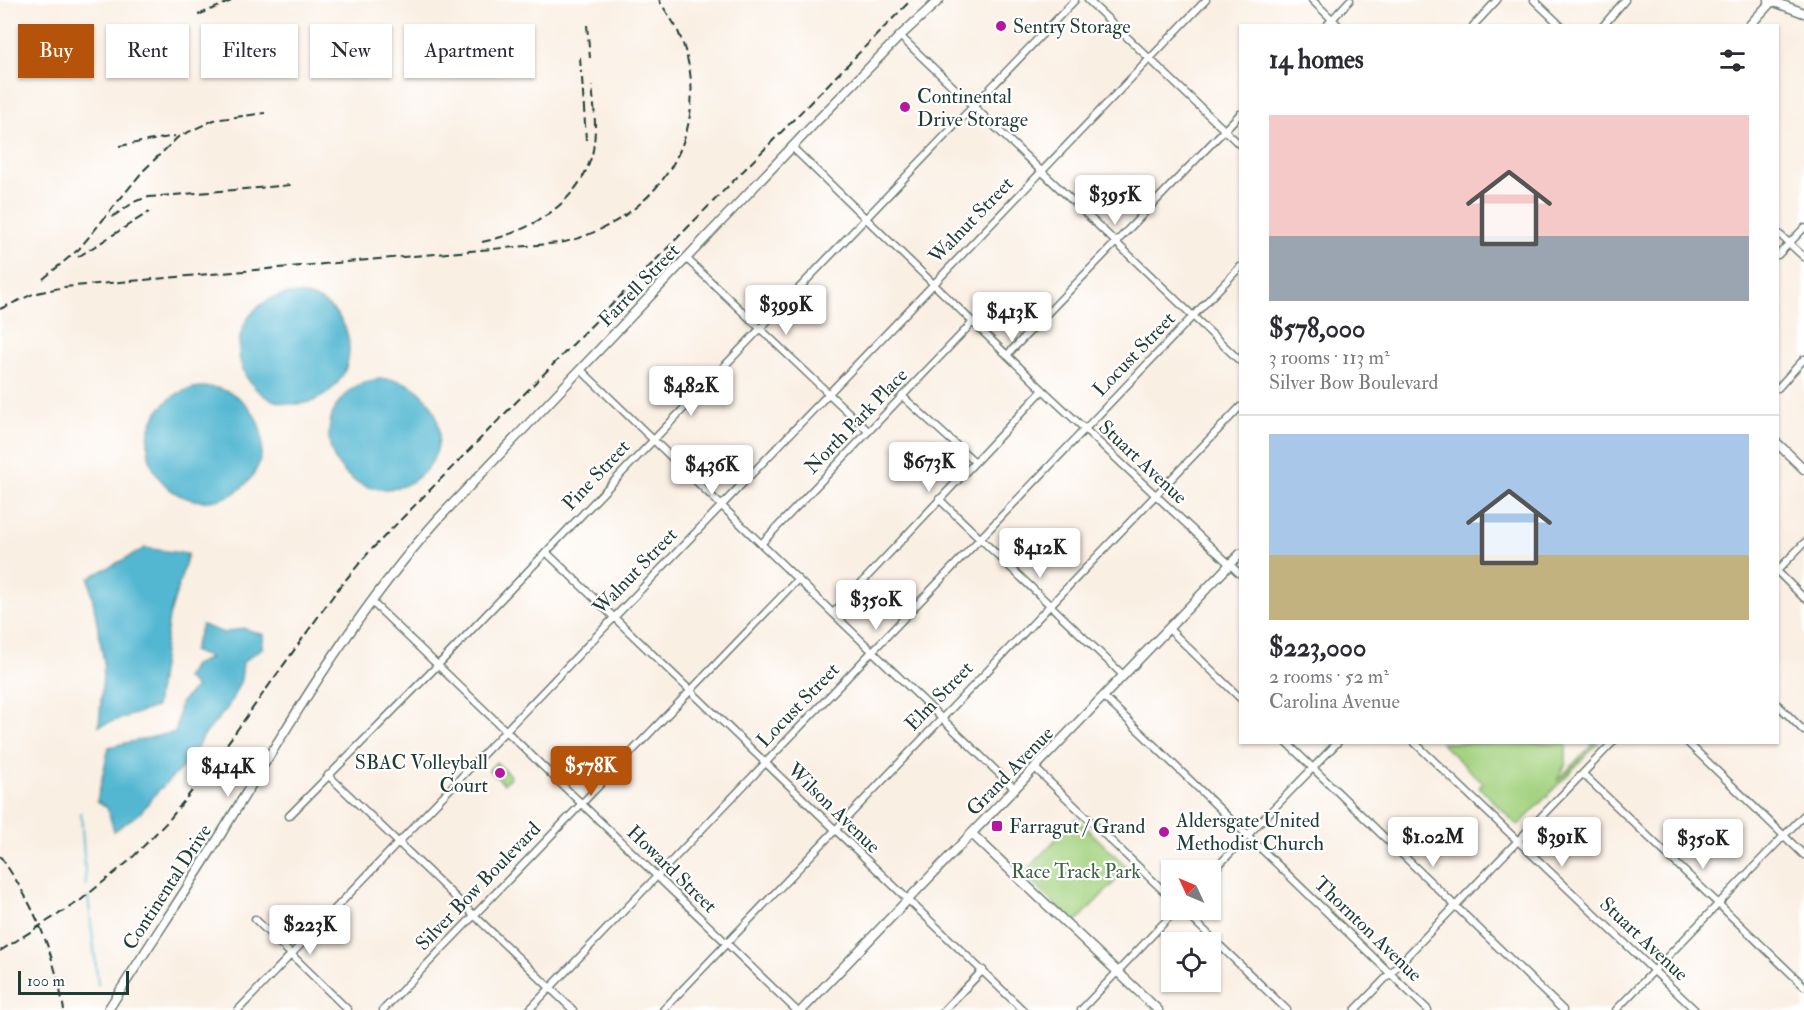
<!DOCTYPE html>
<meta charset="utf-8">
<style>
:root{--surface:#fff;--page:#f2f2f3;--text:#2b2b33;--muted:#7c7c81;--line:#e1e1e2;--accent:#b45309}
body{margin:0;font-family:"IM FELL Double Pica",serif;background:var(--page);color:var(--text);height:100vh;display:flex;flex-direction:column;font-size:22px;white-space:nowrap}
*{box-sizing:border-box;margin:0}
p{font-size:20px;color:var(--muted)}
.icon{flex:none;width:33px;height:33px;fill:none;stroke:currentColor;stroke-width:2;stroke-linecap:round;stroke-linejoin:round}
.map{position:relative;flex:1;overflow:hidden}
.panel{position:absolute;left:1239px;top:24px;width:540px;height:720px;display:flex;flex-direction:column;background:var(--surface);border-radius:0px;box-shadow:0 2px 4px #0004}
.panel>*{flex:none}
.top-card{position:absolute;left:18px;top:24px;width:570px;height:54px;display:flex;gap:12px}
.needle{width:39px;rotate:314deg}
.tools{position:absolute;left:1161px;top:860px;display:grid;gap:12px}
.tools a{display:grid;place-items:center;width:60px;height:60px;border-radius:0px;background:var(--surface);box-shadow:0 2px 4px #0004;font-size:30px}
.scale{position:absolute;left:18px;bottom:15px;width:111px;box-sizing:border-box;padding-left:6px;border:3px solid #1f3d34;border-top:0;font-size:16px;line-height:21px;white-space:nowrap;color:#1f3d34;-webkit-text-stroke:4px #fff;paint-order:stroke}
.price{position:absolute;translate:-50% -51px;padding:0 14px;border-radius:6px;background:#fff;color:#222;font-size:20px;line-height:39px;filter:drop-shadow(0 2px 3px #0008)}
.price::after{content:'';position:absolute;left:50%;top:36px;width:18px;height:14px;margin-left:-9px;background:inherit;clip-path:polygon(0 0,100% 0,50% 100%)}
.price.selected{background:var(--accent);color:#fff}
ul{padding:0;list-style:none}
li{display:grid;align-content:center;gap:12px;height:318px;padding:0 30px}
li+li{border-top:2px solid var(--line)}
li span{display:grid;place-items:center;height:186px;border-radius:0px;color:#555}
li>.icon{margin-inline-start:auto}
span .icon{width:108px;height:108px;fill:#fffc;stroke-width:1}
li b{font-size:26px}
h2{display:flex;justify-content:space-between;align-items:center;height:72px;padding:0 30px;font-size:26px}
.chip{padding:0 21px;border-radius:0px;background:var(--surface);box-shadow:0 2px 4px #0004;font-size:21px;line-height:54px}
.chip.selected{background:var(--accent);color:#fff}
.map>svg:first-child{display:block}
.green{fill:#a5d381;stroke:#62885a;stroke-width:1.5}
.water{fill:#52b7d1;stroke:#387a82;stroke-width:1.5}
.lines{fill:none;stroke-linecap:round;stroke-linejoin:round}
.stream{stroke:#52b7d1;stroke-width:2}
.street-casing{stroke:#6c7b71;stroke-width:9}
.secondary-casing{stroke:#6c7b71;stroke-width:11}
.street{stroke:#fff;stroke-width:6}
.secondary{stroke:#fff;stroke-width:8}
.rail{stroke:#1f3d34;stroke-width:2;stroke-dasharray:9 4.5;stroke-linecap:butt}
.poi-dot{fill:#b5179e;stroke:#fff;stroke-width:2}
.labels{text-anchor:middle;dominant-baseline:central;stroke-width:4.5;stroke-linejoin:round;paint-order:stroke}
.poi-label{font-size:20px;fill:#1f3d34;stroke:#fff;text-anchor:start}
.street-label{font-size:20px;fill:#1f3d34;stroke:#fff}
.park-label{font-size:20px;fill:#406247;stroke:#fff}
</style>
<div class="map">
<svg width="1804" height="1010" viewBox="0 0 1804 1010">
<rect width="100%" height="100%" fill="#fff"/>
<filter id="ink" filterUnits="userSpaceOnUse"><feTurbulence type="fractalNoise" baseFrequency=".0167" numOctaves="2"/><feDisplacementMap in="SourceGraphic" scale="12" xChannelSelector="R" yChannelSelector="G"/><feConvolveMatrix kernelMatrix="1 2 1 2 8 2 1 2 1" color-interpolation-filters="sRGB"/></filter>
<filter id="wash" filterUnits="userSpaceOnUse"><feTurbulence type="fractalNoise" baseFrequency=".008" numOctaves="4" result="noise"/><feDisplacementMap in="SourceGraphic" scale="24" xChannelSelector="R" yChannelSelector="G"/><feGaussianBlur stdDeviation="1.35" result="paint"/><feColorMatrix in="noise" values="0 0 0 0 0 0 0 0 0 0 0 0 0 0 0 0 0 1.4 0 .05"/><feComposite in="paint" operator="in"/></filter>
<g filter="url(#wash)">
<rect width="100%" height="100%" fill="#faefe3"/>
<path class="green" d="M1441,743H1566V763L1557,781L1592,745L1590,743H1598L1518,826L1479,787L1483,783Z
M496,762L511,776L504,784L489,770Z
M1076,818L1128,868L1075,923L1023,874Z"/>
<path class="water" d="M239 349a55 55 0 1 1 110 0a55 55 0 1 1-110 0Z
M329 434a55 55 0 1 1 110 0a55 55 0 1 1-110 0Z
M148 444a57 57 0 1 1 114 0a57 57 0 1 1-114 0Z
M145,548L188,554L169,617L156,707L99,726L104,662L89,578Z
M202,625L224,633L243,628L264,635L262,648L243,662L241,680L228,707L201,739L193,757L157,792L140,813L114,831L107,807L97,801L109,747L176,732L180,703L196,687L186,678L194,665L210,658L193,651Z"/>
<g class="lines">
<path class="stream" d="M81,813L86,886
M88,897L98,985"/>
</g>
</g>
<g filter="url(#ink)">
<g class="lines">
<g class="street-casing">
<path id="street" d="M1088,0L1240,145
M1312,0L1339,26
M1534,0L1561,26
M1326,26L1350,0
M1473,26L1497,0
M1603,26L1625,0
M900,36L1240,361
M792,147L1043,390L1240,574
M1778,233L1804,257
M1778,255L1804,228
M687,259L868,431
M1007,355L1240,114
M581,370L1015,789
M1778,388L1804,359
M902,396L975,462
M939,499L1124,676
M762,543L973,322
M546,552L1023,1010
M1778,570L1804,543
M1778,572L1804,598
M371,601L796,1010
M833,613L1043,390
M1169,629L1240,698
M1104,697L1428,1010
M1778,705L1804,731
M1286,742L1563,1010
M1414,742L1695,1010
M1687,742L1804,855
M1035,768L1172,899
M1583,774L1804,986
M328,775L573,1010
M289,816L438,665L1075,0
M1210,874L1338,742
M1182,909L1287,1010
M255,919L348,1010
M238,1010L1206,0
M383,1010L798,579
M529,1010L1240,267
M663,1010L1240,407
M944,1010L983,970
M1081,1010L1177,909
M1355,1010L1613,742
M1616,1010L1804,815"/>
</g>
<g class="secondary-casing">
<path id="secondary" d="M1769,0L1804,13
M1749,26L1772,1
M1778,444L1804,469
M972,834L1158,1010
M108,1010C145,951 184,894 221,834C289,724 354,613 440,517L813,125L900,36L939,0
M802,1010L1240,554"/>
</g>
<use href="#street" class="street"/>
<use href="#secondary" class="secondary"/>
<path class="rail" d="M198,15L234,0
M587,25L590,58
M580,57L581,73
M582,78L586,140
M119,146L175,136
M112,217L136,201L149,197L292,185
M482,242C530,232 582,202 593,150C597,128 594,106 592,85
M78,257L149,212
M43,279L79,249L143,171L178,137L214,120L265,113
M0,309L33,294L64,287L560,243C661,221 722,125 676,27C671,18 664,9 659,0
M0,856C35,906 53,949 64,1010
M0,951L81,900L129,861L169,820L209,769L338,589L369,552L911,0"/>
</g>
</g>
<g class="poi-dot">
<circle cx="1001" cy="26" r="6"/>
<circle cx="905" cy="107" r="6"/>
<circle cx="500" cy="773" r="6"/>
<rect x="991" y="820" width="12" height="12" rx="3"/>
<circle cx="1164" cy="832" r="6"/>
</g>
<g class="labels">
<g class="poi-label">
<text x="1013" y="26">Sentry Storage</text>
<text x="917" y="96">Continental<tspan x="917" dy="23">Drive Storage</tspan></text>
<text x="488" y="762" text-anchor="end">SBAC Volleyball<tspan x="488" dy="23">Court</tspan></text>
<text x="1176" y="820">Aldersgate United<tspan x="1176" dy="23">Methodist Church</tspan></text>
<text x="1009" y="826">Farragut / Grand</text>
</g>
<g class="street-label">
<text transform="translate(971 220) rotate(-46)">Walnut Street</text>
<text transform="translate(639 285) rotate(-46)">Farrell Street</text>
<text transform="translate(1134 354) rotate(-46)">Locust Street</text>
<text transform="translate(856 421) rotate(-46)">North Park Place</text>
<text transform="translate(1143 462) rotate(43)">Stuart Avenue</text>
<text transform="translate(596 475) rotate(-47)">Pine Street</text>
<text transform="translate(635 571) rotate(-46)">Walnut Street</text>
<text transform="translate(939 696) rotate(-46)">Elm Street</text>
<text transform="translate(798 705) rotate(-46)">Locust Street</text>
<text transform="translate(1010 771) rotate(-46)">Grand Avenue</text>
<text transform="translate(834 808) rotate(44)">Wilson Avenue</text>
<text transform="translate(672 869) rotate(44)">Howard Street</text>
<text transform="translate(478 886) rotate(-46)">Silver Bow Boulevard</text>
<text transform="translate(167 887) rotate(-57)">Continental Drive</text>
<text transform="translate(1368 929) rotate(44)">Thornton Avenue</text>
<text transform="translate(1644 939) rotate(43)">Stuart Avenue</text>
</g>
<g class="park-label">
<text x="1076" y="871">Race Track Park</text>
</g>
</g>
</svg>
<div class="tools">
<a><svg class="needle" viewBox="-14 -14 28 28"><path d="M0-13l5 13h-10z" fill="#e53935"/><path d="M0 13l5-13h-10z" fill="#7c7c81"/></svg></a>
<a><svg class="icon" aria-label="locate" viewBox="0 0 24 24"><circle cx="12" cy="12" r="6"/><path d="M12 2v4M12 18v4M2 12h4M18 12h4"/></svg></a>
</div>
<div class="scale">100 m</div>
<b class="price" style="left:1115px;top:226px">$395K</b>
<b class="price" style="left:786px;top:336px">$399K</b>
<b class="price" style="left:1012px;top:343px">$413K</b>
<b class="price" style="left:691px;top:417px">$482K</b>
<b class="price" style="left:929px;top:493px">$673K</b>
<b class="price" style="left:712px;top:496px">$436K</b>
<b class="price" style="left:1040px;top:579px">$412K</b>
<b class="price" style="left:876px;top:631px">$350K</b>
<b class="price selected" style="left:591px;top:797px">$578K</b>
<b class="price" style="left:228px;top:798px">$414K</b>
<b class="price" style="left:1433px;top:868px">$1.02M</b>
<b class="price" style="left:1562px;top:868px">$391K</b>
<b class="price" style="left:1703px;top:870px">$350K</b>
<b class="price" style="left:310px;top:956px">$223K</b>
<div class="top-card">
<a class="chip selected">Buy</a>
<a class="chip">Rent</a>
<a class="chip">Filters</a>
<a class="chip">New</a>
<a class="chip">Apartment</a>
</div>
<section class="panel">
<h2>14 homes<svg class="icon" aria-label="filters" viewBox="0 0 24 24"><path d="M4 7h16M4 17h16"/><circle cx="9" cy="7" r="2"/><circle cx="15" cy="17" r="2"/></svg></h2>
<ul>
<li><span style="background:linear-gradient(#f6c9c9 65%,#9aa5b1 0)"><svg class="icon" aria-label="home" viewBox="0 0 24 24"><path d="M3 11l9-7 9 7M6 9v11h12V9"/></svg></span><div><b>$578,000</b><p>3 rooms · 113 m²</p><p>Silver Bow Boulevard</p></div></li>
<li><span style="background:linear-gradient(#a9c7e8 65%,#c2b280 0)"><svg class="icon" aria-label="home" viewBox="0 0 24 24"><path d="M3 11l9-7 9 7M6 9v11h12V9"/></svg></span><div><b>$223,000</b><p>2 rooms · 52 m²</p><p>Carolina Avenue</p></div></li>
</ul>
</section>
</div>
